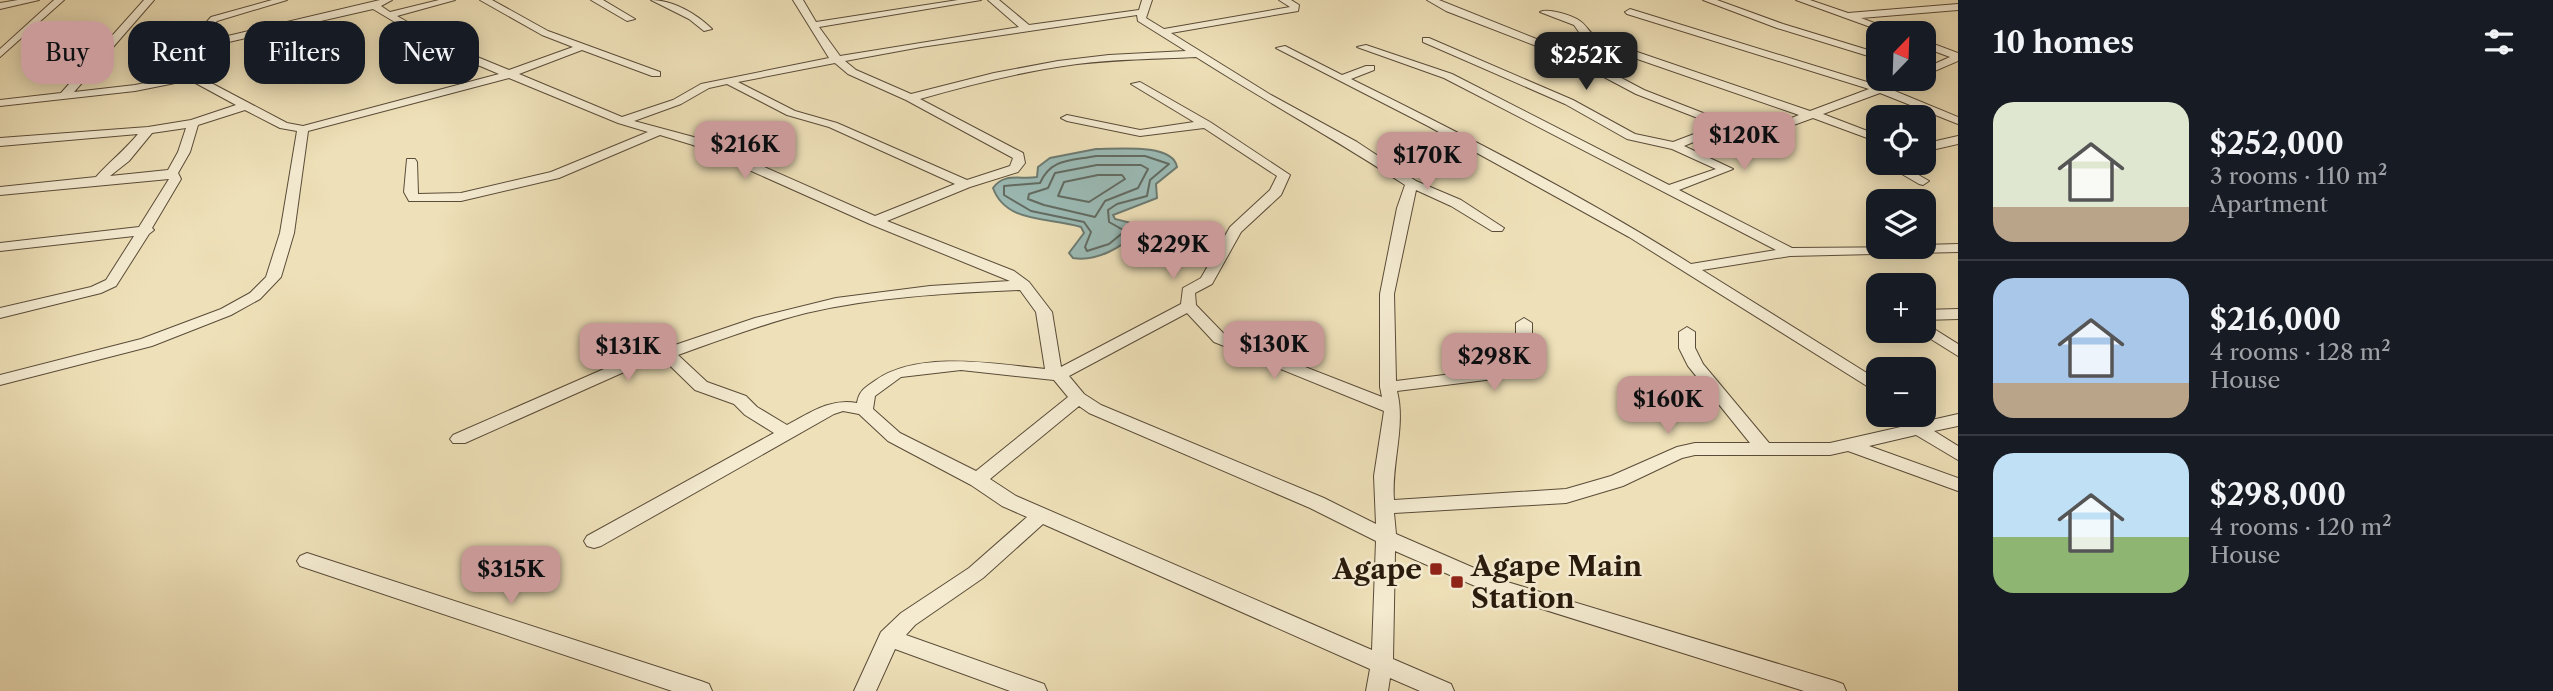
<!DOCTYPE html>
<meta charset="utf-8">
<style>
:root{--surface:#171b24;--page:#20242c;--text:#f1f3f6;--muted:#9ea1a6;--line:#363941;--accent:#c59692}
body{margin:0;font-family:"Libre Caslon Text",serif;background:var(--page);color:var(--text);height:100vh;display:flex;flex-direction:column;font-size:26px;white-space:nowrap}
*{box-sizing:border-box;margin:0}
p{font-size:23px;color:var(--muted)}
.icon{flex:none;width:38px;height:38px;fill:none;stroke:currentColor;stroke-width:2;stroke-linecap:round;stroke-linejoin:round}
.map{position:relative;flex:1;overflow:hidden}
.sheet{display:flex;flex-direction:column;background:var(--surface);width:595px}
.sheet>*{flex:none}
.guide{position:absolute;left:21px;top:21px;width:665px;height:63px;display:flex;gap:14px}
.needle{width:46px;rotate:23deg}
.fabs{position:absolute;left:1866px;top:21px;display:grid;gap:14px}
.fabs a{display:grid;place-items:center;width:70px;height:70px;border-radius:14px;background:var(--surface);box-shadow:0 4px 18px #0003;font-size:35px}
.price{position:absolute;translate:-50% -60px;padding:0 16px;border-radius:14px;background:var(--accent);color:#111;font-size:23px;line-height:46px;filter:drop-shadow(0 2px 4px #0008)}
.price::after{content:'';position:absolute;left:50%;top:42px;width:21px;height:16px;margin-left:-10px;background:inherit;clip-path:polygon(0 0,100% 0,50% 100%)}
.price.current{background:#222;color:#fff}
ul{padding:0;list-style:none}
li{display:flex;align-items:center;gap:21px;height:175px;padding:0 35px}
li+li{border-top:2px solid var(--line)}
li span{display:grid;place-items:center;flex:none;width:196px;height:140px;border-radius:21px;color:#555}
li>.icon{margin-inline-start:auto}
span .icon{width:84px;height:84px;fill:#fffc;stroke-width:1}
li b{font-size:30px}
h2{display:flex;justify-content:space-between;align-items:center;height:84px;padding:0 35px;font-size:30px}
.tag{padding:0 24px;border-radius:21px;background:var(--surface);box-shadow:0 4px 18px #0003;font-size:24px;line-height:63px}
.tag.current{background:var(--accent);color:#111}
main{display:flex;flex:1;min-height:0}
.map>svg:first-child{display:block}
.water{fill:#9bbbb6;stroke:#6d7b72;stroke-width:2}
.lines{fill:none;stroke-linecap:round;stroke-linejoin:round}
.shore{stroke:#626b62;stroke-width:2}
.minor-casing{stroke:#5a4c38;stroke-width:2}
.minor{fill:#f4ebd1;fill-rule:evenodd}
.poi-dot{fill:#8f2418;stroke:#f4ebd1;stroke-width:2.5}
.labels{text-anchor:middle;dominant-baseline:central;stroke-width:5;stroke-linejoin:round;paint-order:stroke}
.near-poi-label{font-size:28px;font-weight:bold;fill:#291b0d;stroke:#f4ebd1;text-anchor:start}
</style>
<main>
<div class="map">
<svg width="1958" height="691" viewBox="0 0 1958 691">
<rect width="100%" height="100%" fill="#eee0b8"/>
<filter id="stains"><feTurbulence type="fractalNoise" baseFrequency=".00286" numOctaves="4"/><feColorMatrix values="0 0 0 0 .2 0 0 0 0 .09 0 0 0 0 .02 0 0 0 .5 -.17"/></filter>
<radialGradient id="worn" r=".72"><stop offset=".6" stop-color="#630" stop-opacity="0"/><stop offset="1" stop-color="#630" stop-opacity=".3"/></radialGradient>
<path class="water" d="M1096,149C1116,149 1173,143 1177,167L1156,184L1157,198L1113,215L1115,219L1139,225V231C1122,247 1097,262 1073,258L1069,253L1084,233L1081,227C1050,217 1006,224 993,188C1004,172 1021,180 1037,177L1038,167L1050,158Z"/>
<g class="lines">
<path class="shore" d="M1096,156H1145L1169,164L1150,180L1147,196L1117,204L1108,210L1109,222L1125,231L1109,244L1087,251L1085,247L1091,232L1084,222L1031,211L1004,195V186L1040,183C1051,158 1071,161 1096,156Z
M1097,165H1141L1148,169L1138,188L1105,201L1095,217L1044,205L1028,199L1029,194L1048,188L1055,173Z
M1098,175H1122L1125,179L1089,202L1058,196L1064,182Z"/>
<g class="minor-casing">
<path id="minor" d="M18,0H39L0,9V3Z
M54,0H64L0,57V49Z
M144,0H154L74,92L135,85L185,75L179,56L202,43L197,33L211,17L272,0H287L217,21L207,33L211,40L380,0H392L381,6L390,12L439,0H455L397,16L448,45L509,70L573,47L542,35L480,0H492L548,31L660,72V76H652L582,50L519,74L622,117L673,100L701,84L829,58L793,0H803L816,22L958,0H981L819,27L840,56L1019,27L988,0H999L1029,25L1139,10L1142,0H1152L1146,18L1164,29L1290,7L1279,0H1291L1299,5L1298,11L1171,33L1271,95L1357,142L1416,181L1461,200L1504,228L1502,231H1492L1451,206L1416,190L1394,294L1396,381L1508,367L1516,363V323L1524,318L1532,323V365L1518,376L1397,391C1406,426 1391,464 1394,500L1566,489L1611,476L1677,447L1695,443H1750L1688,366L1679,348V332L1687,327L1695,332V348L1703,364L1769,443H1830L1958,414V426L1934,431L1958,446V460L1916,435L1869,446L1958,478V491L1848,451L1830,455H1695L1682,458L1623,486L1566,503L1394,513L1396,534L1504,581L1835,681L1843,684L1846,691H1804L1491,593L1395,551L1393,659L1451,684L1454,691H1420L1390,678L1388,691H1366L1370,669L1043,524L983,578L915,625L906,635L1044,684L1047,691H1010L895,649L876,691H854L881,632L901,613L969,568L1027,517L1002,506L971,485L888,441L859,414L843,411L834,414L601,546L594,548L587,546L584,541L587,536L774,433L745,415L734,404L695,390L660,356L465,443H453L450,439L453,435L652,348H666L755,318L836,298L930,286L1010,281L870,224L693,145L660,135L559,178L461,201H409L404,192L407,159H415L417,162L418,194L461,193L551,172L648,132L618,123L509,78L308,131L294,233L281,277L260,299L231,315L152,346L0,385V375L141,339L221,309L250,293L266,277L280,233L297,131L280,128L245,110L198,125L190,152L178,173L181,179L152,228L154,230L149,234L116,286L101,293L0,318V308L91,287L106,280L134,236L0,251V243L139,227L169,179L0,195V187L96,177C109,162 125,150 138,134L0,146V138L148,127L191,120L236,105L190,80L135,91L0,106V100L61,93ZM373,9L440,49L499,74L303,126L287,123L196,75L190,57L211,46ZM1137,15L1138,21L1186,51L1109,55L1058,61L994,73L911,94L856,70L845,61L921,47ZM1196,57C1265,101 1337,140 1405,185L1397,208L1380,294V387L1382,397L1226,336L1196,305L1195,293L1212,284L1241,232L1281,195L1290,175L1210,122L1140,82L1131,84L1194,122L1140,130L1067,115L1061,118L1067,121L1140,136L1204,128L1277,176L1270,190L1230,227L1201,278L1183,288L1181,304L1061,367L1052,312L1029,282L1014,271L887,221L970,187L1018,172L1025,163L1023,153L920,99C972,84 1024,71 1077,64C1117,59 1156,59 1196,57ZM835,63L848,74L906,100L1013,158L1010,166L967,180L837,123L795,111L738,82ZM727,84L787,115L829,127L955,184L875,216L701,139L634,121L681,104L709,88ZM186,128L178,152L168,170L110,176L129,161L152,133ZM1020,290L1036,312L1045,369C996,364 919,350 876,380C866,387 859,390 857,403C830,398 810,413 787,425L757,407L746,396L707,382L678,355C720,340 762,324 806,313C876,297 948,293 1020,290ZM1187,313L1214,342L1384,411L1374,476L1376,524L1324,498L1101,405L1084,394L1069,376ZM961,370L1054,380L1068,397L976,471L900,433L873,409L875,396L901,377ZM1079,406L1089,413L1310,508L1376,541L1372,650L1016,496L990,479Z
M591,0H603L635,19L627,21Z
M651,0C673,0 697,14 712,29L704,31L689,19Z
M1427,0H1439L1544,42L1581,35L1574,25L1540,12C1548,8 1571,15 1580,21C1589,27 1587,33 1602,40L1810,111L1869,89L1627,14L1625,12L1630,9L1880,86L1899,79H1913L1890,89L1958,117V124L1880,93L1823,114L1878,135V142L1813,118L1769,134L1703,138L1684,146L1733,169L1679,190L1792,248L1923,247V245L1958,244V252L1790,256L1702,270L1878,380V393L1629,237L1428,126L1276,48L1285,46L1342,75L1366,66H1374V70L1351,79C1466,136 1582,195 1691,264L1776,250L1444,78L1357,47L1366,45L1452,74L1669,185L1716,169L1672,149L1627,139L1565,104L1423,42V38H1429L1573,100L1635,134L1673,142L1702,131L1726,129L1636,94L1570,59L1446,11ZM1586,40L1594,44L1799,115L1766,128L1740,130L1739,127L1644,90L1578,55L1554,46Z
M1703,0H1717L1783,24L1878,53V59L1777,28Z
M1796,0H1810L1848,13L1958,4V10L1861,18L1901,33H1887Z
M1923,40L1958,53V61L1923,76V69L1950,57L1923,47Z
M1958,136V144L1923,152V144Z
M1883,163H1898L1929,181L1923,185L1919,184Z
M1958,309V319L1923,320V310Z
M1923,322L1958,344V356L1918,331H1923Z
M307,553L701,681L709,684L712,691H672L300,566L297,561L300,556Z"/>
</g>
<use href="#minor" class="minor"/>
</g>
<g class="poi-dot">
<rect x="1429" y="562" width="14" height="14" rx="3.5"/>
<rect x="1450" y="575" width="14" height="14" rx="3.5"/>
</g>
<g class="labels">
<g class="near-poi-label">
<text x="1471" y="566">Agape Main<tspan x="1471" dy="32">Station</tspan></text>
<text x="1422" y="569" text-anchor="end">Agape</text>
</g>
</g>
<rect width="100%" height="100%" filter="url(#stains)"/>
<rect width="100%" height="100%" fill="url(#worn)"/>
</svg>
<div class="fabs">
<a><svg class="needle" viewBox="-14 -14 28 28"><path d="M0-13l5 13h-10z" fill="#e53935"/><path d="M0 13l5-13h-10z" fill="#9ea1a6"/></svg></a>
<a><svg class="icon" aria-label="locate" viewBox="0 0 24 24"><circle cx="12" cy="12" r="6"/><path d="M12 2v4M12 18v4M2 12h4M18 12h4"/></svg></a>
<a><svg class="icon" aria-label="layers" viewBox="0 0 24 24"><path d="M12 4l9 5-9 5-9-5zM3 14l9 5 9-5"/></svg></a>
<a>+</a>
<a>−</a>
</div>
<b class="price current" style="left:1586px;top:92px">$252K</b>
<b class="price" style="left:1744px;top:172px">$120K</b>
<b class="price" style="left:745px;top:181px">$216K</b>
<b class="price" style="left:1427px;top:192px">$170K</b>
<b class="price" style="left:1173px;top:281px">$229K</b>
<b class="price" style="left:1274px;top:381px">$130K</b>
<b class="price" style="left:628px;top:383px">$131K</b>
<b class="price" style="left:1494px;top:393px">$298K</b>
<b class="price" style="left:1668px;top:436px">$160K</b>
<b class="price" style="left:511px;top:606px">$315K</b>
<div class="guide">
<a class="tag current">Buy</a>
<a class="tag">Rent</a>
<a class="tag">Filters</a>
<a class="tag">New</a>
</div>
</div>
<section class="sheet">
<h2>10 homes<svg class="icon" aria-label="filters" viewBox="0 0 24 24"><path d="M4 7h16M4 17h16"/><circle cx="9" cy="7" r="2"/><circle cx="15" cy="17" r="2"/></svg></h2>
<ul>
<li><span style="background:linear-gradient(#dfe7d0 75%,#b9a48a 0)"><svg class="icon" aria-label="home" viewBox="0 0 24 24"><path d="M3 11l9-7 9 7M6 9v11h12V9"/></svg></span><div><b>$252,000</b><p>3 rooms · 110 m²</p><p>Apartment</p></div></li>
<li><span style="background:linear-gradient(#a9c7e8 75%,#b9a48a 0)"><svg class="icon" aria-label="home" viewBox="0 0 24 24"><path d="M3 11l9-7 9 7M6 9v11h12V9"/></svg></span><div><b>$216,000</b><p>4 rooms · 128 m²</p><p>House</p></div></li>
<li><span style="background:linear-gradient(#bfe0f5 60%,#8fb573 0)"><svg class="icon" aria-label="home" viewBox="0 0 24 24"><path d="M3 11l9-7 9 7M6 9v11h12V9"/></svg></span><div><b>$298,000</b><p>4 rooms · 120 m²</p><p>House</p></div></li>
</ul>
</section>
</main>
